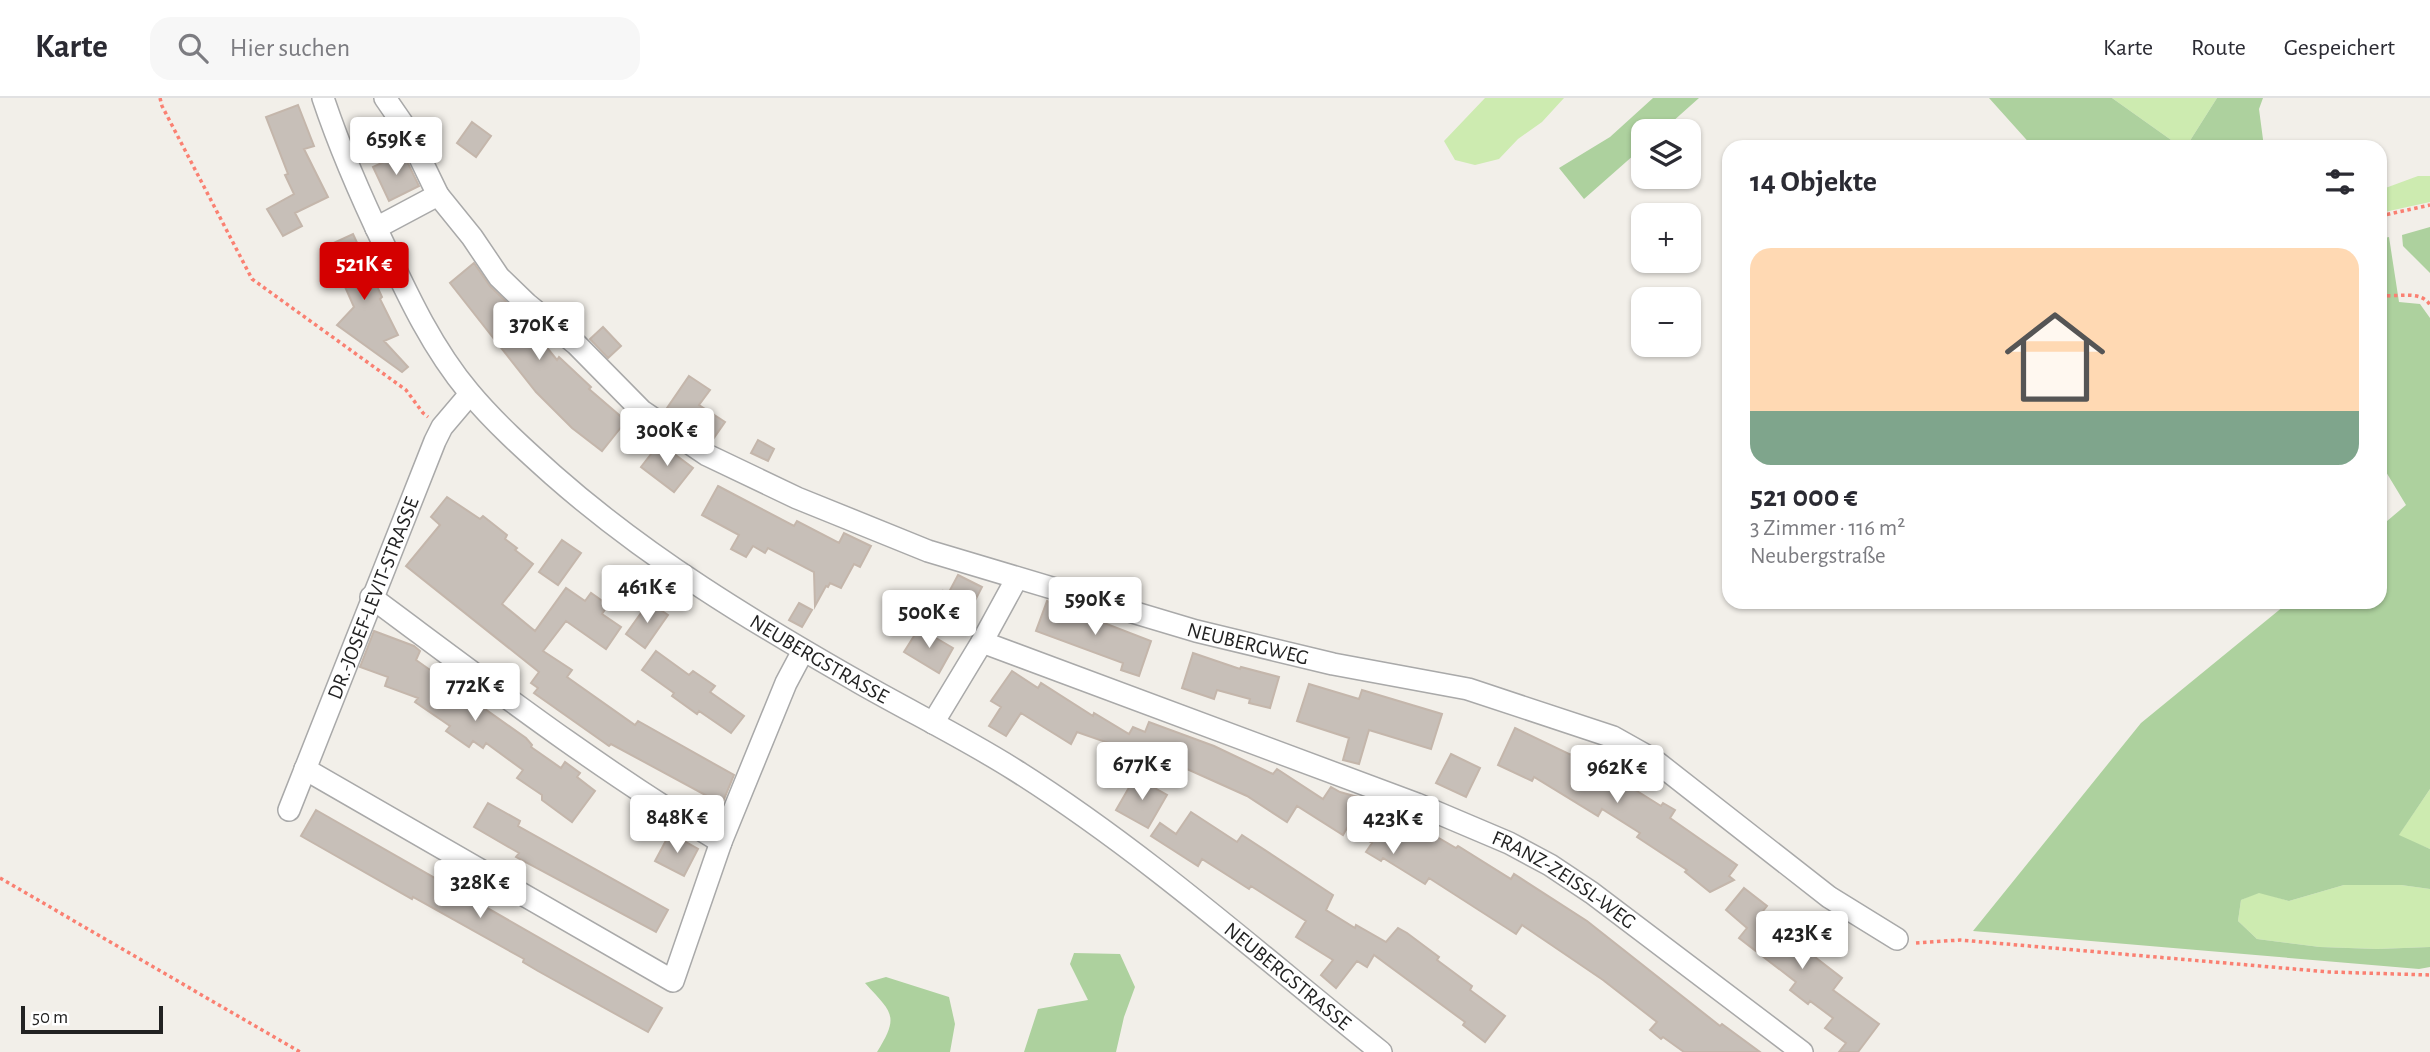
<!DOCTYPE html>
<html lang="de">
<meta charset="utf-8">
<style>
:root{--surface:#fff;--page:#f7f7f7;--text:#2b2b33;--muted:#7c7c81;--line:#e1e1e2;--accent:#d40000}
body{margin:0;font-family:"Alegreya Sans",sans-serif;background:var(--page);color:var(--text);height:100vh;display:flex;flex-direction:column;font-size:26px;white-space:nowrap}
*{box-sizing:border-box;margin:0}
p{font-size:23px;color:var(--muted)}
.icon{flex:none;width:38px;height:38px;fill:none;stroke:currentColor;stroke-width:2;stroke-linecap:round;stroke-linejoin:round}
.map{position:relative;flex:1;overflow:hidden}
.side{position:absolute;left:1722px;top:42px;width:665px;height:469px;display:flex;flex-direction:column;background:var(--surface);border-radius:21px;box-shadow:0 2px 5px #0004}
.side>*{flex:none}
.controls{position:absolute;left:1631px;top:21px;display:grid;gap:14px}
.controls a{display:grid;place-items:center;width:70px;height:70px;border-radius:14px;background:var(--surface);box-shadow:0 2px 5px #0004;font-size:35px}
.scale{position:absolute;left:21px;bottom:18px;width:142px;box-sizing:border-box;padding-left:7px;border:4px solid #222;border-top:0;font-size:19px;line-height:24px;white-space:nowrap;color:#222;-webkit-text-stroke:5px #fff;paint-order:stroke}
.price{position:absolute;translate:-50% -60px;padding:0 16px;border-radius:7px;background:#fff;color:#222;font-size:23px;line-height:46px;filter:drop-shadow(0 2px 4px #0008)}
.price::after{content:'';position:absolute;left:50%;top:42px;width:21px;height:16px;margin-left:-10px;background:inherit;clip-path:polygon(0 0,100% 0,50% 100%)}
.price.active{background:var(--accent);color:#fff}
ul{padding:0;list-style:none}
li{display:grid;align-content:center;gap:14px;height:371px;padding:0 28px}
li+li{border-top:2px solid var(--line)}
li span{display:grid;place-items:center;height:217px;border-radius:21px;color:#555}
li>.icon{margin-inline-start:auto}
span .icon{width:126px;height:126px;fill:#fffc;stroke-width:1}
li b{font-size:30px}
h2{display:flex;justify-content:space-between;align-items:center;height:84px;padding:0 28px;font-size:30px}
header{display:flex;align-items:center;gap:42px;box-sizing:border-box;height:98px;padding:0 35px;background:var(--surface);border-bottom:2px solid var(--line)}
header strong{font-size:33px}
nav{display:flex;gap:38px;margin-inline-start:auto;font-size:24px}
.search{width:490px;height:63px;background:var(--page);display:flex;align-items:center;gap:18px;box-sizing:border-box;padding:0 24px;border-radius:21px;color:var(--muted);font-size:26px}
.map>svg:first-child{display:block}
.grass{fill:#cdebb0}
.forest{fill:#add19e}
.building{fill:#c7bfb8;stroke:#c4b6ab;stroke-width:2}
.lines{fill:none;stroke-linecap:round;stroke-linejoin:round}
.minor-casing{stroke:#a9a9a9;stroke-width:24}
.path{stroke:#fa8072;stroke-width:3.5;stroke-dasharray:3.5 3.5;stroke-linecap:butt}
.minor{stroke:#fff;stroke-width:21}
.labels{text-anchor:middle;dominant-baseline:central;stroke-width:6;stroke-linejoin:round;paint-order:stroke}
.street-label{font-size:21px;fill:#222;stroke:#fff}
</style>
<header>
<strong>Karte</strong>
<div class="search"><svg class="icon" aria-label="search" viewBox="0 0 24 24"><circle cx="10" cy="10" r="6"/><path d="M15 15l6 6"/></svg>Hier suchen</div>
<nav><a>Karte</a><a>Route</a><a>Gespeichert</a></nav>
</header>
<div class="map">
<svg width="2430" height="954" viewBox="0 0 2430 954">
<rect width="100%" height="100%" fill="#f2efe9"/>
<path class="grass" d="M1485,0H1564L1542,24L1518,41L1499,61L1475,67L1455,62L1444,43Z
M2112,0H2217L2186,49H2181Z
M2418,78H2430V104L2380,115V92Z
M2430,691V751L2398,738Z
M2344,787H2401L2430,791V849L2377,851L2320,849L2257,841L2238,823L2241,802L2259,794L2289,803Z"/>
<path class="forest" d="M1653,0H1699L1662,33H1643V49L1584,101L1559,70L1610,39Z
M1989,0H2112L2181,49H2033Z
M2217,0H2263L2259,11L2264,49H2186Z
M2430,129V175L2403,148L2402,137Z
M2389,139L2399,204L2420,206L2430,220V691L2399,737L2430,751V791L2401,787H2344L2289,803L2259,795L2241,802L2238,823L2257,841L2320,849L2377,851L2430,849V869L2419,871L1973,833L2141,625L2289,504H2380V429L2406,407L2380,364V141Z
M1074,855L1120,856L1135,889L1124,919L1116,954H1024L1038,911L1088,902L1070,866Z
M886,879L949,899L955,926L950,954H877C900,917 892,915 865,885Z"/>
<path class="building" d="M298,7L314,48L304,51L328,99L295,115L302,128L283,138L267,111L294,96L285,77L288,76L266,19Z
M472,24L491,38L476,59L457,45Z
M403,55L419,88L389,103L373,69Z
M353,136L382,199L380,201L398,237L384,243L408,269L402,274L337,227L354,209L327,148Z
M474,165L490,188L522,219L557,262L559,259L591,289L589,291L626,323L602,353L572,330L536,294L450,185Z
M603,229L621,248L608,260L590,241Z
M689,278L710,292L699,307L725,324L711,344L665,313Z
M758,342L774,351L768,363L751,355Z
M665,349L693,370L674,394L641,369L655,351L659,355Z
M718,388L794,428L797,423L839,445L844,435L871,448L860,469L854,466L841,490L830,485L828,489L826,488L815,508L814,474L768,450L765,455L753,448L746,459L731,451L739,437L702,417Z
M447,399L480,421L483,418L507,437L505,441L517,450L515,452L533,466L502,506L535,533L566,490L585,503L591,495L608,507L602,516L621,529L606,551L566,523L543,553L572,572L567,579L635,627L638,623L734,677L722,706L611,646L609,648L534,595L538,590L531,585L539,574L406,468L440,427L431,419Z
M562,442L581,455L558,487L539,474Z
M958,477L982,489L965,522L936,507L943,493L948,496Z
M1047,503L1151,543L1139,578L1121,572L1123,565L1036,533Z
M649,504L668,517L645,550L626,536Z
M799,505L812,512L802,529L789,522Z
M919,530L953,550L939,575L904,554Z
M374,533L414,548L420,553L416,562L526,640L532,647L531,649L561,670L565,664L580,675L577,679L595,693L572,724L542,702V697L517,680L523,672L486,645L483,650L473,643L469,649L446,633L450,628L415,604L418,600L385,588L388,579L360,569Z
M656,553L689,577L693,573L715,588L710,594L744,618L731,635L699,613L697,616L672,598L674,595L642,572Z
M1193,555L1240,571L1241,569L1279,579L1270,610L1249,605L1250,601L1217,592L1214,601L1182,590Z
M1012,573L1038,590L1041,585L1093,618L1094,615L1129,636L1133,629L1145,634L1149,624L1214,648L1273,676L1277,671L1323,701L1331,689L1340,694L1361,700L1429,741L1432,736L1456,750L1458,748L1511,781L1514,776L1587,823L1720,928L1722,926L1760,954H1684L1663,939L1661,941L1650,932L1657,924L1603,882L1522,827L1516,836L1429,780L1425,786L1383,760L1381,763L1366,754L1372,745L1347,730L1343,737L1297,708L1287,724L1247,698L1187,671L1186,672L1077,634L1071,646L1021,615L1006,638L989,628L1001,609L991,603Z
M1309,586L1359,601L1362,592L1442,616L1431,651L1369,632L1359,666L1343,662L1349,640L1297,623Z
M1515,630L1571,657L1573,653L1661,708L1663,705L1675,712L1670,720L1737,767L1729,778L1734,782L1710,794L1685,774L1687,772L1637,739L1640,735L1602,711L1598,718L1534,679L1532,683L1498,667Z
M1451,656L1480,670L1466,699L1436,685Z
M1135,679L1167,697L1148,730L1116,712Z
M488,705L520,723L518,728L668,812L656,834L516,759L519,755L474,729Z
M316,712L662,910L648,934L538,873L523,864L524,861L413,799L412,801L301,738Z
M1191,714L1237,744L1242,737L1333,797L1326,812L1355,830L1356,827L1386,844L1398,830L1407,835L1439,859L1437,862L1472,888L1470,892L1505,918L1485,944L1463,927L1465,924L1374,857L1367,869L1357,863L1336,890L1321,877L1333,862L1296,839L1306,823L1251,788L1249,791L1202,761L1198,768L1151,738L1160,725L1176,736Z
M670,735L698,751L684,778L655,763Z
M1744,790L1767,808L1763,813L1805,845L1802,849L1842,880L1833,892L1879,926L1858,954H1839L1846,945L1825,930L1833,920L1810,903L1808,906L1790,892L1796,884L1739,840L1747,830L1726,812Z"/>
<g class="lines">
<g class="minor-casing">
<g id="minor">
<path id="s1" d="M323,0C340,51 362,101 385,149C409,200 433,251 469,294C494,324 524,351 553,377C647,460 753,524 862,586C913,615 966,641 1015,672C1145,754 1261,858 1381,954"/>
<path id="s2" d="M385,0L405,29L438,97L472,139L499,179L527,206L576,246L642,313L707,357L797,400L928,453L1196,533L1333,566L1468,591L1613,639L1654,662L1829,799L1897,841"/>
<path d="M376,130L438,97"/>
<path d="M371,499C487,585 597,670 721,744"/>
<path id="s3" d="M982,544L1417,706L1509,745L1550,767L1592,795L1802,954"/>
<path d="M933,625L982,544L1017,480"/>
<path d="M305,671L673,883L721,744L786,585L803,553"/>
<path id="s4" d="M289,712L435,343L442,329L470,296"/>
</g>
</g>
<path class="path" d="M160,0L162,8L252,181L406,292L423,315L428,319
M2380,118L2430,107
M2380,197C2397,200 2420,191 2430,207
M0,780L300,954
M1916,845L1960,842L2329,874L2430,877"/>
<use href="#minor" class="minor"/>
</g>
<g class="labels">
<g class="street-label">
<text stroke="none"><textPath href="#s4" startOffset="228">DR.-JOSEF-LEVIT-STRASSE</textPath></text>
<text stroke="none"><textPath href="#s2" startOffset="1062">NEUBERGWEG</textPath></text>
<text stroke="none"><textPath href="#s1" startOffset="772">NEUBERGSTRASSE</textPath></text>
<text stroke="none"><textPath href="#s3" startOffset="630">FRANZ-ZEISSL-WEG</textPath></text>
<text stroke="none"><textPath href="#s1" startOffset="1339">NEUBERGSTRASSE</textPath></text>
</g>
</g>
</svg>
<div class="controls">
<a><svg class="icon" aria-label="layers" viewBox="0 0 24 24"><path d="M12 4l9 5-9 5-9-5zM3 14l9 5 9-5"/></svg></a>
<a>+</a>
<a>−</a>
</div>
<div class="scale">50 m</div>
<b class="price" style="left:396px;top:79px">659K €</b>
<b class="price active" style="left:364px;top:204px">521K €</b>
<b class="price" style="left:539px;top:264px">370K €</b>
<b class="price" style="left:667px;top:370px">300K €</b>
<b class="price" style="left:647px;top:527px">461K €</b>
<b class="price" style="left:1095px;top:539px">590K €</b>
<b class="price" style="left:929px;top:552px">500K €</b>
<b class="price" style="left:475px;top:625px">772K €</b>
<b class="price" style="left:1142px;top:704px">677K €</b>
<b class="price" style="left:1617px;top:707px">962K €</b>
<b class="price" style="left:677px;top:757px">848K €</b>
<b class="price" style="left:1393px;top:758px">423K €</b>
<b class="price" style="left:480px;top:822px">328K €</b>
<b class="price" style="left:1802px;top:873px">423K €</b>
<section class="side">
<h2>14 Objekte<svg class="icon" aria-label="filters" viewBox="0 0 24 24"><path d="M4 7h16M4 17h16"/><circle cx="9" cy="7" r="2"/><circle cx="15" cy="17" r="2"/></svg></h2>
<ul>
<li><span style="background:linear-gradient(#ffd9b3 75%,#7fa58c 0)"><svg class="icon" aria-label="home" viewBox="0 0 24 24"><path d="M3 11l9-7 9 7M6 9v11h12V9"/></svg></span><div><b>521 000 €</b><p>3 Zimmer · 116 m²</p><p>Neubergstraße</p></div></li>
</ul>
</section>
</div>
